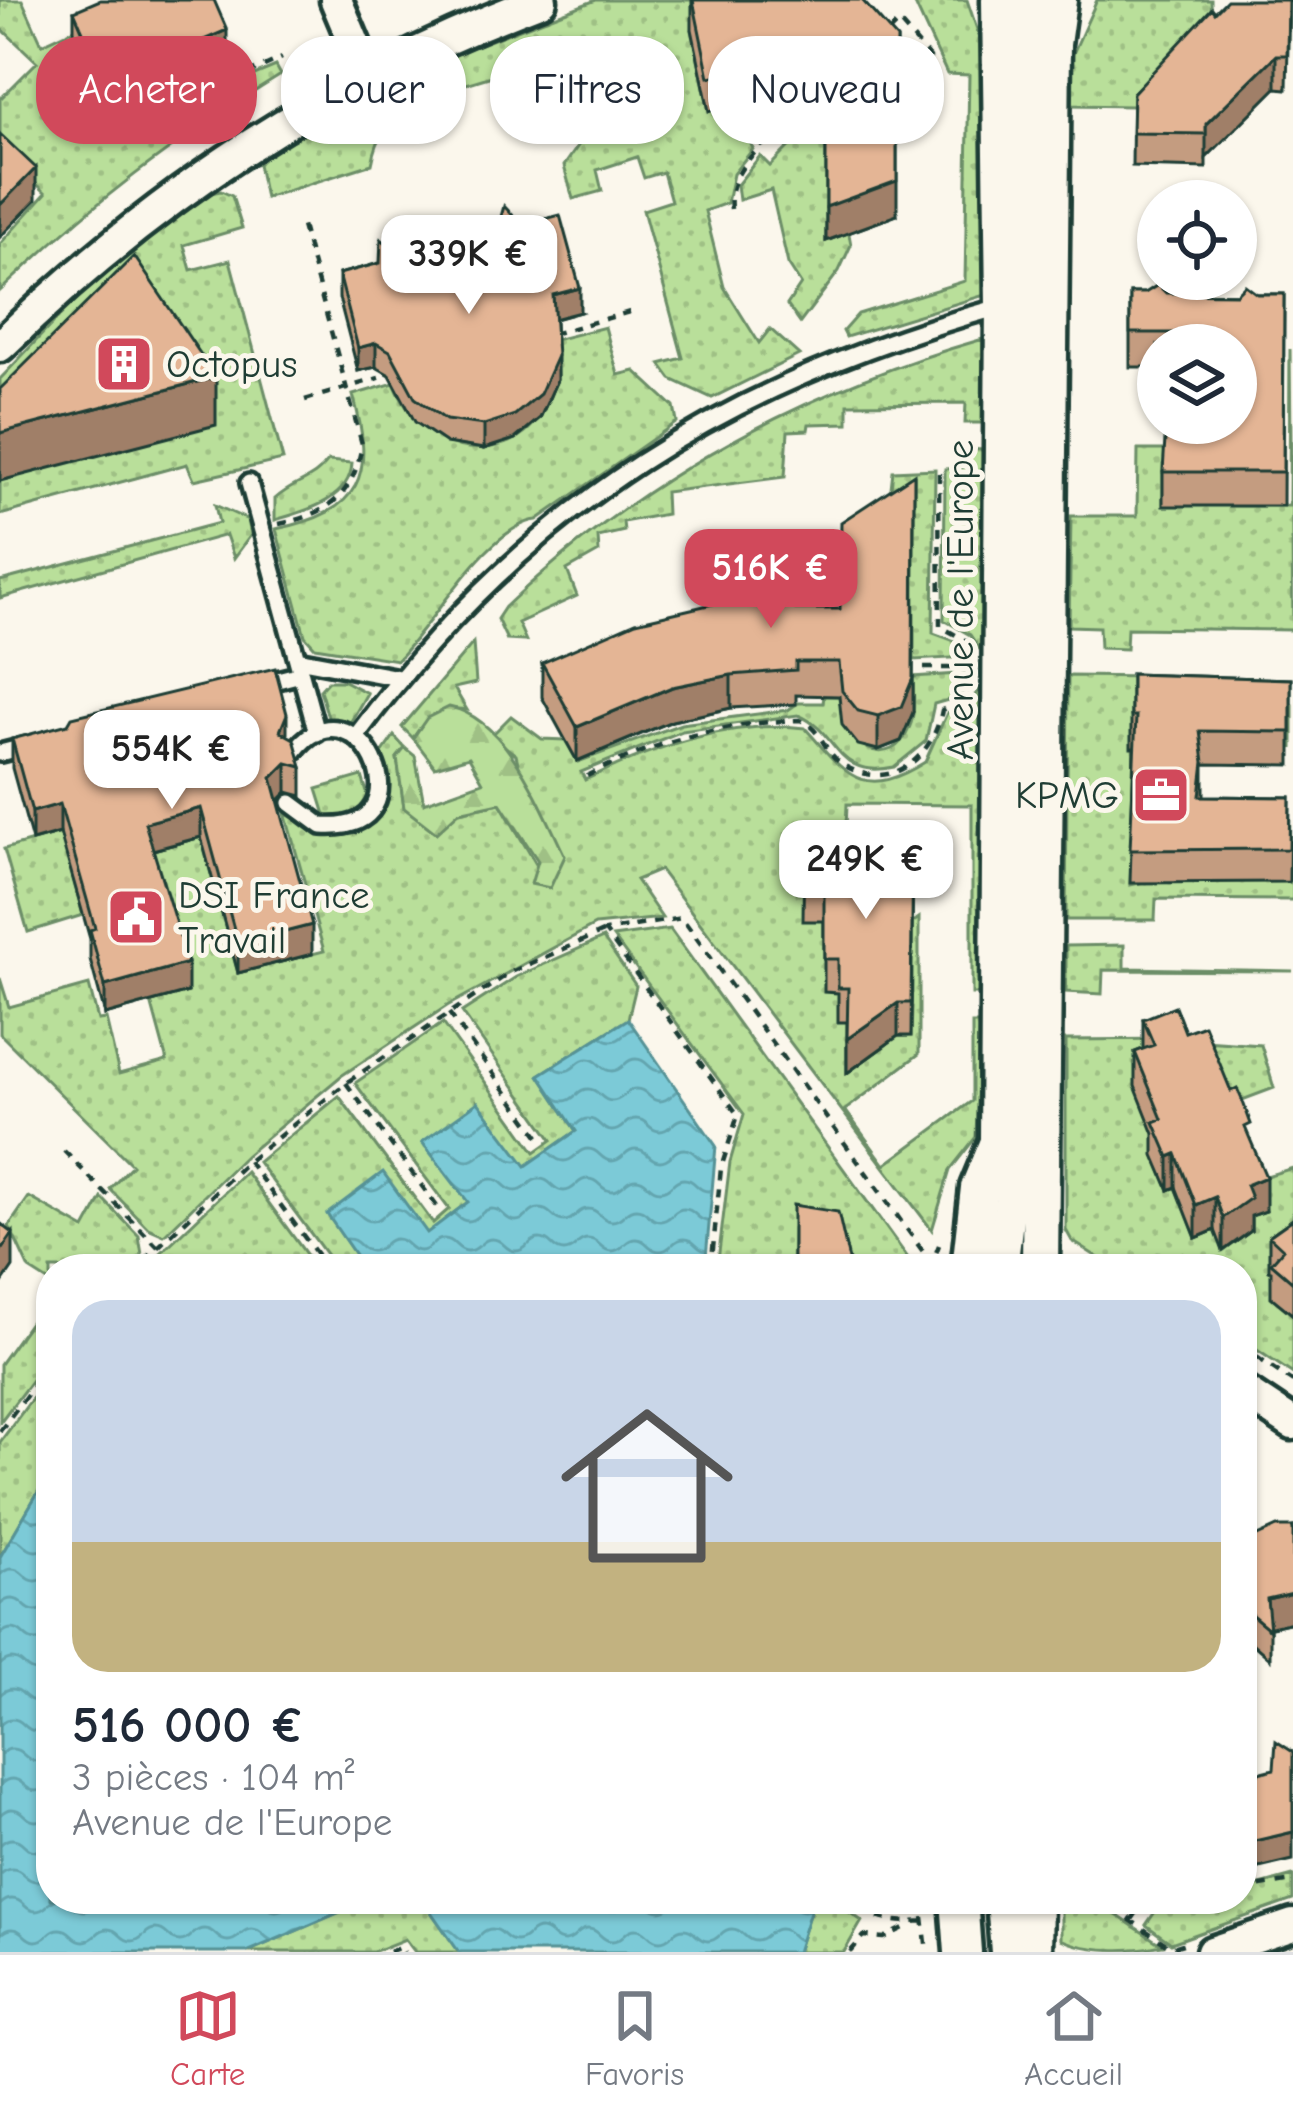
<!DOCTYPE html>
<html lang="fr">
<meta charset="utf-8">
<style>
:root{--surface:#fff;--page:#f6f6f7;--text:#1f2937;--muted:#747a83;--line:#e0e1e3;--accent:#d1495b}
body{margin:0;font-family:"Comic Neue",sans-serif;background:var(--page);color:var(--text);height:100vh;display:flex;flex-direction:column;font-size:45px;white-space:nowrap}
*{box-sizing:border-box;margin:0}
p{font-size:39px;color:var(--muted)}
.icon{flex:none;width:66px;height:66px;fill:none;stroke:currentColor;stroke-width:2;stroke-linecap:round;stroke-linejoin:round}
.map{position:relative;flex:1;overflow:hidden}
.details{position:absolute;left:36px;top:1254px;width:1221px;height:660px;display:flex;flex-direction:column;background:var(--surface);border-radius:48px;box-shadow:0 3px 9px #0004}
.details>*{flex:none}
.guide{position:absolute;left:36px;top:36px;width:1221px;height:108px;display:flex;gap:24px}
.tools{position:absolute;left:1137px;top:180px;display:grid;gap:24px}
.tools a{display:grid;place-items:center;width:120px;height:120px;border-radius:50%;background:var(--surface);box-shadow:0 3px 9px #0004;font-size:60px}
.price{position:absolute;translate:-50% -102px;padding:0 27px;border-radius:24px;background:#fff;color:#222;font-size:39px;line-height:78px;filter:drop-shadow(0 3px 6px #0008)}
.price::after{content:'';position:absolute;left:50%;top:72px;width:36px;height:27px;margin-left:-18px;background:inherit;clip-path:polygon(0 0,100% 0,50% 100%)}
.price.active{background:var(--accent);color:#fff}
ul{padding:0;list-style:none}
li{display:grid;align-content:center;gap:24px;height:636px;padding:0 36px}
li span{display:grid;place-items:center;height:372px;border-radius:36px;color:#555}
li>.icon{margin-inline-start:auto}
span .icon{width:216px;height:216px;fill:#fffc;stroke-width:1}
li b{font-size:51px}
.tag{padding:0 42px;border-radius:48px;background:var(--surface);box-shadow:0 3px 9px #0004;font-size:42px;line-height:108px}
.tag.active{background:var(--accent);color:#fff}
.tab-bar{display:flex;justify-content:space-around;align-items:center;height:168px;border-top:3px solid var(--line);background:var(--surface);font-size:33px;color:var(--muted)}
.tab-bar a{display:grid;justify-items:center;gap:6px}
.tab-bar .active{color:var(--accent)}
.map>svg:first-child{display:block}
.grass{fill:url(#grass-dots);stroke:#6c8e67;stroke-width:3}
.forest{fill:url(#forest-firs);stroke:#6c8e67;stroke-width:3}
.water{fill:url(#water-waves);stroke:#569296;stroke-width:3}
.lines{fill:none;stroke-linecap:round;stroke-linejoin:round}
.service-casing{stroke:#1f3d34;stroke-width:24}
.minor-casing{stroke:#1f3d34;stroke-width:39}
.tertiary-casing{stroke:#1f3d34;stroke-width:45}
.path{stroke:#1f3d34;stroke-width:4.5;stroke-dasharray:9 9;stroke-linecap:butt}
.service{stroke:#fbf7ec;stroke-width:15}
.minor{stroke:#fbf7ec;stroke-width:30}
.tertiary{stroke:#fbf7ec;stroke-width:36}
.wall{fill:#c49c80;stroke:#1f3d34;stroke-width:3}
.shaded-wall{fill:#a07f68;stroke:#1f3d34;stroke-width:3}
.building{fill:#e4b595;stroke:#1f3d34;stroke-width:3}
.labels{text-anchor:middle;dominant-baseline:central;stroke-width:10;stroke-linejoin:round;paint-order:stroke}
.poi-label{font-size:39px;fill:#1f3d34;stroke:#fbf7ec;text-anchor:start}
.street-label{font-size:39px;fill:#1f3d34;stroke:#fbf7ec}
</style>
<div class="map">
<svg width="1293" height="1952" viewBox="0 0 1293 1952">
<defs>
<pattern id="grass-dots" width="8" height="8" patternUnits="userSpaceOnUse" patternTransform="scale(3)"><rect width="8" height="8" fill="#b9df9a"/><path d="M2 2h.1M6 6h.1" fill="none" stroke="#9fc085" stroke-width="1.8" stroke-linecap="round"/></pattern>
<pattern id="forest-firs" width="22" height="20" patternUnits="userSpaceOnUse" patternTransform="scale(3)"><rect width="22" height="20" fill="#b9df9a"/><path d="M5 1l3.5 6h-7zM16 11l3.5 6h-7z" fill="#9fc085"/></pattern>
<pattern id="water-waves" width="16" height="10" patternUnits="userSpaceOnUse" patternTransform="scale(3)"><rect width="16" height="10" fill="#7bcad7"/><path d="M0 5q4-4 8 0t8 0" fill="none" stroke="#64a5af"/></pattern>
</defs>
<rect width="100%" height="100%" fill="#fbf7ec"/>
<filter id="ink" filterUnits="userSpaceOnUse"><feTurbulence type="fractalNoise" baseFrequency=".00833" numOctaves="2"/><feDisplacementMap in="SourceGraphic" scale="24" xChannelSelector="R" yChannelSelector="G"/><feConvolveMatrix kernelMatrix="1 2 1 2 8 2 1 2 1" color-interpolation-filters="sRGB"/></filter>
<g filter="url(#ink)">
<path class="grass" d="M0,0H22L42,44L138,0L108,123L165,98L171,110L276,66L281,75C171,143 93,202 0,291V244L46,193L0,148V99L37,62L0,27Z
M596,0H786L692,30L709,111L734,106L753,149L733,174L727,203L705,211L724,287L759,343L770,329L799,355L712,398L671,379L660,364L683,358L643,210L671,201L663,172L644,178L637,157L597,170L602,191L573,199L564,166L580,143L584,116C566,94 548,81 519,83L515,69L413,100L415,109C386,125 378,132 372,164L265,198L258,164L270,152L457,53Z
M913,0H967L984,50L985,295L846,337L843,331L858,314L965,281L969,75L947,74Z
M1097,0H1211L1212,42L1133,106L1071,105V58Z
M826,109L851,245L839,271L800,323L787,305L801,284L788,264L771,190L739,200L737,185L760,156L770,166Z
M221,191L232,196L242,228L184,245L191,270L230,260L283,460L194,480L187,464L0,515V379C46,332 159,199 221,191Z
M605,327L618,375L635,371L674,407L677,422L537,520C488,526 433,624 397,660L315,647L305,636L276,529C362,512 376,475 353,395L394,383C438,492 573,456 554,340Z
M983,339L984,423H965L966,403L848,404V423L809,424L808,430L788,431L785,477L665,492L666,514L623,522L624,531L598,537L599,552L567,570L577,596L518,623L526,641L507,640L497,619L505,607C642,477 802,391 983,339Z
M1290,349L1293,630L1127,628L1126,649L1100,648L1099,627L1069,626L1071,516H1137L1138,450H1171L1212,466L1163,465V505L1289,506Z
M964,449L984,450L981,651L970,635L944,620L945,469L963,468Z
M328,461L352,463C350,500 306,511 275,520V499C293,482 314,481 328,461Z
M935,469L933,633L963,644L971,657L914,660V509L889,505L893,471Z
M215,505L248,520L251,535L234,558L226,535L0,598V581L219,523Z
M473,643L476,683L454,688L467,710C440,705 428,717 413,738L402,727Z
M974,673L959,697L934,704L926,741L894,767C834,780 840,732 798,715L682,731L581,772L585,780C653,747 728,720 805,728C845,772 860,803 925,762L947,713L968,704L983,685L979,994H972V805L847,804L845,851L824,921L848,1022V1072L886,1045V1037L911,1036L912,1007L902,1006L912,993V923L919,918V1054L845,1110L885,1165L972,1101V1024H980L976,1137L950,1170L932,1230L660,870L636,880L662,918L595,925L447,1006L341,1076L246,1155L164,1235L148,1228L110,1189L132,1165L0,1034V978L9,1007L89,985L98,1020L106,1019L119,1074L167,1061L151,1002L187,992L145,852L201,837L238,973L324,951L285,813C313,831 328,837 360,827L385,788L380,756L394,736L405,748L397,758L404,808L459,812L500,803L550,888L516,755L491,736L511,716L542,739L565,740L578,762L681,724L788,710L798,703H823L824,696H841C841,749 892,774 910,726C916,711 913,693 913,677Z
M1068,676L1154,677V704L1293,705V749L1291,713L1136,749L1130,885L1153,880L1289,881L1293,850V900L1156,899L1155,920H1066Z
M328,681H344L367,693L350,723L330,724L320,690Z
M362,776L368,796L358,811L327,821L317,789Z
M90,825L71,870L83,915L28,932L4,849Z
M670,929L916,1269H838L793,1230L792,1269H717L730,1162L744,1114L613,937Z
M603,938L636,986L628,1019L539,1075L576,1131L525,1167L477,1102L468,1202L426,1234L383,1173L328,1215L365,1269H337L258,1162L339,1096L433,1223L449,1209L355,1083L443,1023L535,1152L552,1140L462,1012L516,977Z
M1124,945V968L1293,971L1103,970L1102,994L1066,992V946Z
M1175,1039L1261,1045L1274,1088L1234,1103L1155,1156L1169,1190L1176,1187L1196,1238L1215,1230L1224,1251L1251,1231L1246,1218L1253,1180L1293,1168V1252L1283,1283L1293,1315V1374L1242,1340V1269H1136L1122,1260L1116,1269L1072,1241L1066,1230V1040Z
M246,1172L317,1269H291L284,1261L263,1269H144Z
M29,1197L85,1229L102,1198L139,1236L142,1255L126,1269H51V1283L29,1269L9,1226Z
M51,1293V1355L0,1422V1364Z
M51,1373V1470L0,1557V1442Z
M1293,1876V1900L1171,1943L1146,1925L1164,1899H1242V1890Z
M370,1899H422L459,1952H415L405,1939L373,1952H247Z
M814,1899H830L862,1921L844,1952H797Z
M1061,1899H1092L1162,1945C1132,1952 1087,1952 1061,1939Z"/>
<path class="forest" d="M449,707C507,718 541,807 565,856L550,888L531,884L538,861L500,803L459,812L436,833L404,808L397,758L405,748L415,756L424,803L483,782L469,757L435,767L413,738L427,718Z"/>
<path class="water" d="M628,1019L716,1146L705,1269H365L327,1214L383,1172L427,1233L468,1202L422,1142L478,1102L526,1166L576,1131L539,1075Z
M51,1470V1899H370L247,1952H0V1557Z
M422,1899H814L797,1952H459Z"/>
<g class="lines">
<g class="service-casing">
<path id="service" d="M249,483L317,733
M297,659L399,678
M258,685L301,674
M356,736C527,505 728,382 1003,306
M0,753L32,745
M291,756C353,664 438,834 322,826L291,803"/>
</g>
<g class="minor-casing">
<path id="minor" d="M336,0L367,74
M0,346C162,189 329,81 541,0
M1002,1269L1023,1092L1028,0
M1242,1390L1293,1424
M1002,1899L1006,1952
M1212,1952L1293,1925"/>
</g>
<g class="tertiary-casing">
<path id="tertiary" d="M970,1269L979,1188L998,1142L1004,305L1000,0
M1040,1269L1052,44L1058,0
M959,1899L963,1952
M1033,1952L1034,1899"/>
</g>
<path class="path" d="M889,32L899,22L930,58L932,81
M172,93L177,105L282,58
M731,209C725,162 784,129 815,103
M552,334L633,311
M305,400L379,378
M939,473L940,626L970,643
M279,524C329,514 354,495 362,444L302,226
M924,668H973
M587,776C656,741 722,723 800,720C823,730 824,754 845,766C893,793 933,756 942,710L969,696
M449,1013L543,1142
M346,1083L441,1212
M64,1151L158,1247L135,1269
M248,1161L328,1269
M158,1247L248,1161L346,1083L511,972L605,931
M711,1269L721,1168L738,1115L605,931L682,918L927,1257
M930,1269L939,1245
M1126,1269H1129
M1242,1347L1293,1382
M0,1431L51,1362
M1242,1889L1293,1881
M847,1899C877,1922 893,1923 928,1921
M921,1899L927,1952
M1099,1899L1172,1948
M1131,1921L1146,1899
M389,1952L401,1947L404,1952
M850,1952L864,1936L884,1938L906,1927
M1157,1952L1186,1943"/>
<use href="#service" class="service"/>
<use href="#minor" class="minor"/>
<use href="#tertiary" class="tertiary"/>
</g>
<path class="wall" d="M692,0H862L897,215L826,241V97L772,108L771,99L709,111L692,29Z
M1289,0L1287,89L1276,88L1206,158V168L1132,166L1133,93L1215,12Z
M74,11L227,63L158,93V102L108,124L74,45Z
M405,256L580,312L555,319L557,380L540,418L515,439L484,449L446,443L415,422L390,375L376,367L358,371L339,298V274Z
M1130,293L1284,294L1283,506H1163V472L1236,345H1158V367H1130Z
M796,609L913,712L901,741L878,750L858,745L842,725L839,696L796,695V704L731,708L672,721L577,761L542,697V663Z
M1131,674L1291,679V765L1204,764V796L1290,797L1289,882L1130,883L1134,748H1131Z
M287,735L302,767V796L287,792L278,801L312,954L238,973L201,837L153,850L188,992L105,1015L90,959V939L60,833L32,841L12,768V739Z
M804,843L913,844L911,1036H898L847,1073V1022H838V993L824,992V921H803Z
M1143,1019L1185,1032L1251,1143L1266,1211L1251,1216V1231L1223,1251L1215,1230L1196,1238L1176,1187L1169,1190L1154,1155V1134L1135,1086V1052L1143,1049Z
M1293,1219V1315L1271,1297V1271L1269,1270V1236Z
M1293,1527V1622L1270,1627V1659L1246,1638L1242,1543Z"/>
<path class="shaded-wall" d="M227,30V63L158,93V102L108,124V90L155,61Z
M897,39V215L826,241V207Z
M1276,55V88L1206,158V124Z
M36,168V200L0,237V205Z
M580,288V312L553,319V295Z
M376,343V367L358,371V348Z
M557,356V380L540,418L515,439L484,449V425Z
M216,377V425L0,481V433Z
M914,474L913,712L901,741L878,750V716Z
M731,675V708L672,721L577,761V727L672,687Z
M287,714V743L280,731Z
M287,763V792L272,807V778Z
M60,804V833L32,841V812Z
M201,808V837L145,852V823Z
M312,925V954L238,973V944Z
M188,963V992L105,1015V986Z
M898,1003V1036L847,1073V1039Z
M1176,1154V1187L1169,1190V1157Z
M1266,1177V1211L1251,1216V1231L1223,1251V1218L1246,1185Z
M1215,1197V1230L1196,1238V1205Z
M13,1233V1267L0,1286V1252Z
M1293,1593V1622L1267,1628V1599Z
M1246,1610V1638L1242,1643V1615Z
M1293,1832V1860L1242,1872V1844Z"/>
<path class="building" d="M100,0H214L227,30L155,61L158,68L108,90L74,11Z
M693,0H862L897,39V181L826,207V63L772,74L771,65L709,77Z
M1227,0H1288L1287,55H1276L1206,124V134L1132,133L1133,93L1212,8L1215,12Z
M0,134L36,168L0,205Z
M504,206L522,225L560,215L580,288L553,295L557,356L540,394L515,415L484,425L446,420L415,398L390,351L376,343L358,348L339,274L380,263L381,239L405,256L497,231Z
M134,256L216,377L0,433V389Z
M1158,285L1166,293L1236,294L1245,285L1257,294H1284L1283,472H1163L1166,423H1236V345H1173L1174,333H1130V293H1145Z
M914,474L913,678L901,707L878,716L858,711L842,691L839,662H796V670L731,675L672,687L577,727L542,663L636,622L721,602L796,598V609H840L841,522Z
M275,668L287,714L280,731L294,739L302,767L287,763L272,778L312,925L238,944L201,808L145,823L188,963L105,986L90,930L95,928L60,804L32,812L12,739L68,724L72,717Z
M1131,674L1291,679V732L1200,731L1204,762L1200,796L1290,797L1289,849L1130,850L1136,716H1131Z
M804,843L913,844L911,1003H898L847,1039L848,988H838V959H824V887H803Z
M1175,1006L1185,1032L1204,1025L1231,1091L1237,1088L1243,1102L1251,1124L1245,1127L1266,1177L1246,1185L1251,1198L1223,1218L1215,1197L1196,1205L1176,1154L1169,1157L1154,1122L1162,1119L1135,1052L1154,1045L1143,1019Z
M793,1205L838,1212L851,1269H793Z
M1293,1219V1282L1271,1263L1283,1249L1269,1236Z
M0,1223L13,1233L0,1252Z
M1277,1527H1293V1593L1267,1599L1270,1630L1246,1610L1242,1615V1543Z
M1276,1741L1293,1752V1832L1242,1844V1774L1247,1776L1274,1769Z"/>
</g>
<defs>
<g id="building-square" transform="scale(3)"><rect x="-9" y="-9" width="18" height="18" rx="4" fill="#d1495b" stroke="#fbf7ec"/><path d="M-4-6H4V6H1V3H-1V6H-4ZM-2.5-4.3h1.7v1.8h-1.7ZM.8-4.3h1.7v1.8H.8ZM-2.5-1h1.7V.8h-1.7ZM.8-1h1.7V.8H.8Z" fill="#fff"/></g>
<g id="office-square" transform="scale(3)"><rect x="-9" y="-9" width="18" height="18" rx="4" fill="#d1495b" stroke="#fbf7ec"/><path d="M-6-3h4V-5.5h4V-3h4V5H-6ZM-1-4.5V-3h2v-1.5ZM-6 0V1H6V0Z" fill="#fff"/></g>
<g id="civic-square" transform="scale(3)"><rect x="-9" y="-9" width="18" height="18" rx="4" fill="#d1495b" stroke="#fbf7ec"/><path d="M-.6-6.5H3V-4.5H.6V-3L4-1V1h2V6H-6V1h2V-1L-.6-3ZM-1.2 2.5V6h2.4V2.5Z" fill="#fff"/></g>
</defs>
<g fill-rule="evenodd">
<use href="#building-square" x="124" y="364"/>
<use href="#office-square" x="1161" y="795"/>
<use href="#civic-square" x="136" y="917"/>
</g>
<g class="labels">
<g class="poi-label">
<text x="166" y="364">Octopus</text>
<text x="1119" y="795" text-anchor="end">KPMG</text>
<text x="178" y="895">DSI France<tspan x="178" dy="45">Travail</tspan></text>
</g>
<g class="street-label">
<text transform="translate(960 600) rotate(-90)">Avenue de l'Europe</text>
</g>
</g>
</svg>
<div class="tools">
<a><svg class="icon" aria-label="locate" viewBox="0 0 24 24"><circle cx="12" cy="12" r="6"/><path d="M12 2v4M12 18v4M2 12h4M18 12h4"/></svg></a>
<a><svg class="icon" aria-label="layers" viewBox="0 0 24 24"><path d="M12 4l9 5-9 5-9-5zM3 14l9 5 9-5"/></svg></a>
</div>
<b class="price" style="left:469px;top:317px">339K €</b>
<b class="price active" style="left:771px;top:631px">516K €</b>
<b class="price" style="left:172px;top:812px">554K €</b>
<b class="price" style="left:866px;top:922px">249K €</b>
<div class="guide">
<a class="tag active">Acheter</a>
<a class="tag">Louer</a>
<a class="tag">Filtres</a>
<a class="tag">Nouveau</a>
</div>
<section class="details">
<ul>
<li><span style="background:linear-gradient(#c9d6e8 65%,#c2b280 0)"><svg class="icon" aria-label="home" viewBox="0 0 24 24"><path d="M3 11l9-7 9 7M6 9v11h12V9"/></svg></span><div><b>516 000 €</b><p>3 pièces · 104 m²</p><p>Avenue de l'Europe</p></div></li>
</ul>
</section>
</div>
<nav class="tab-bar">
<a class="active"><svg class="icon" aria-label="map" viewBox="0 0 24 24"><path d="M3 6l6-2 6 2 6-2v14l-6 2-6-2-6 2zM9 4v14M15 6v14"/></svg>Carte</a>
<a><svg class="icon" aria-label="saved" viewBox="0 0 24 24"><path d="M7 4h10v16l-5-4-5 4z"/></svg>Favoris</a>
<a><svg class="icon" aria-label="home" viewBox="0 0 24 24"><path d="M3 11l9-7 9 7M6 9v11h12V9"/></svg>Accueil</a>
</nav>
